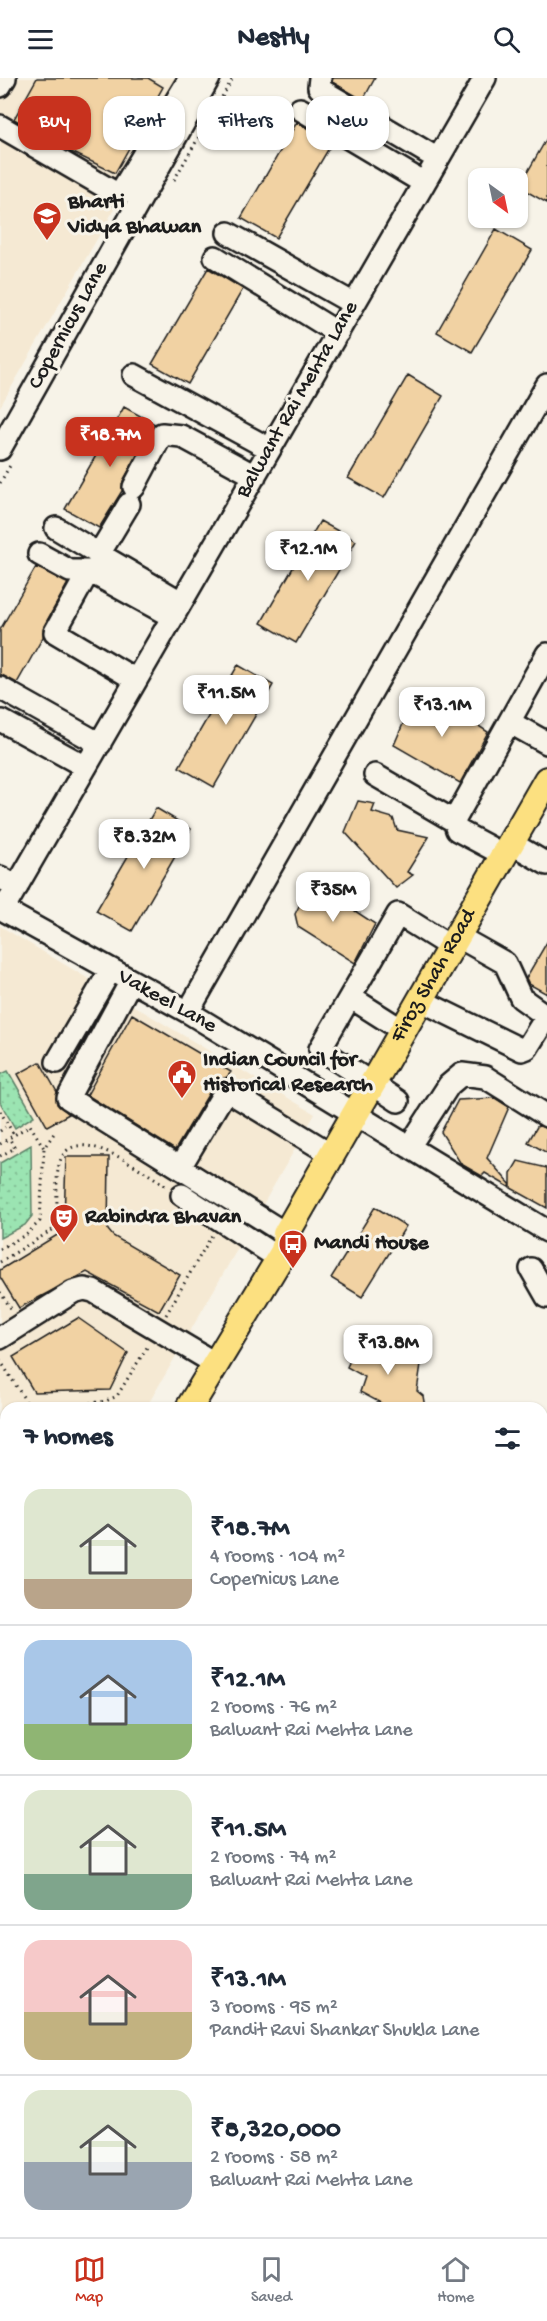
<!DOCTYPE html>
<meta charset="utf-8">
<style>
:root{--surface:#fff;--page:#f2f2f3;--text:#1f2937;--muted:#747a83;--line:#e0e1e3;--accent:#c8321e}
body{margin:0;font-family:"Gochi Hand",sans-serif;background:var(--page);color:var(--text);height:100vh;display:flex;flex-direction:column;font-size:22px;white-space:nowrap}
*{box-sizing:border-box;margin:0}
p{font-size:20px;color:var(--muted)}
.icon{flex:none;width:33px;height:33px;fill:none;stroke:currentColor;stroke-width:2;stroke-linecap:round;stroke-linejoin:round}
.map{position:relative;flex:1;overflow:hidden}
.drawer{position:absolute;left:0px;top:1324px;width:548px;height:836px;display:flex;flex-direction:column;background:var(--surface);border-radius:18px 18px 0 0;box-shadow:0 2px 4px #0004}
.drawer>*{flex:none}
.top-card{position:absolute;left:18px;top:18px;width:512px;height:54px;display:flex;gap:12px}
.needle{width:39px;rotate:147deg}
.controls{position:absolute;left:468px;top:90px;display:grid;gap:12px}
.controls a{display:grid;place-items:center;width:60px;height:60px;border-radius:12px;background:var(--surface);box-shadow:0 2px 4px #0004;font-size:30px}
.price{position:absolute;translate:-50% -51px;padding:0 14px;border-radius:12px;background:#fff;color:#222;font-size:20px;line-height:39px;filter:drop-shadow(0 2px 3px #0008)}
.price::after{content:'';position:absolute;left:50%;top:36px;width:18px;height:14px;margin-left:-9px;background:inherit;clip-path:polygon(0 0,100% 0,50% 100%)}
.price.selected{background:var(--accent);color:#fff}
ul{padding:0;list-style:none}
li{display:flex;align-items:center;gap:18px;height:150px;padding:0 24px}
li+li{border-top:2px solid var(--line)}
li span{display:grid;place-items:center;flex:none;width:168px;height:120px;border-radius:18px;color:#555}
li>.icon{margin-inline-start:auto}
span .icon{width:72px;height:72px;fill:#fffc;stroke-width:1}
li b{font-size:26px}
h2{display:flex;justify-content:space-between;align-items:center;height:72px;padding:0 24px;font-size:26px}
.chip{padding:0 21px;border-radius:18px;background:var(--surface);box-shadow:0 2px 4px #0004;font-size:21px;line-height:54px}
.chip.selected{background:var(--accent);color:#fff}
header{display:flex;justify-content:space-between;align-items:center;height:78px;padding:0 24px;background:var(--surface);font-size:27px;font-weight:700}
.tab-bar{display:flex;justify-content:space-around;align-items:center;height:84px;border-top:2px solid var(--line);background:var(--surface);font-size:16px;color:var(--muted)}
.tab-bar a{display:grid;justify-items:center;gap:3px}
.tab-bar .selected{color:var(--accent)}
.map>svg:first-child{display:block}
.built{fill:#f5e9d3}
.park{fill:url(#park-crowns);stroke:#5c8067;stroke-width:1.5}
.garden{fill:url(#garden-dots);stroke:#5c8067;stroke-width:1.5}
.building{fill:#f1d2a3;stroke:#1c1c1c;stroke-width:1.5}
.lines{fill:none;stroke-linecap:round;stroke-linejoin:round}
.minor-casing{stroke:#1c1c1c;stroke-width:26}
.major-casing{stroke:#1c1c1c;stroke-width:30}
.path{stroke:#1c1c1c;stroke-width:3;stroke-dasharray:1.5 4.5;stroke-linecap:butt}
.minor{stroke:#f7f3e8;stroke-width:21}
.major{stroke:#fce080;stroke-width:26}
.labels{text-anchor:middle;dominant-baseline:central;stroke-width:6;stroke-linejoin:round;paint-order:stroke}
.poi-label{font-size:22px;font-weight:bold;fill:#1c1c1c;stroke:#f7f3e8;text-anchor:start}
.street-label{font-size:22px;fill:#1c1c1c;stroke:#f7f3e8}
</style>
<header><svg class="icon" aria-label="menu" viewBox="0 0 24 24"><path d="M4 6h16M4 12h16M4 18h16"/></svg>Nestly<svg class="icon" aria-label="search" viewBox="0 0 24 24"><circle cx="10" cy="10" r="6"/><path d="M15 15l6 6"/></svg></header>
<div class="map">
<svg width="547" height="2159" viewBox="0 0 547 2159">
<defs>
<pattern id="park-crowns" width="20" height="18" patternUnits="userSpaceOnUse" patternTransform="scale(1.5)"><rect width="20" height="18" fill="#9be4b2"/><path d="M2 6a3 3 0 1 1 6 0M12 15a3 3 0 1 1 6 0" fill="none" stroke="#85c398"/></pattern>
<pattern id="garden-dots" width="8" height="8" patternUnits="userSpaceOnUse" patternTransform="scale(1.5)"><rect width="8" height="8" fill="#9be4b2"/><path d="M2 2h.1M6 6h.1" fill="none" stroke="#85c398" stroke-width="1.8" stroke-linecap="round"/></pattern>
</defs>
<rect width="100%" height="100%" fill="#f7f3e8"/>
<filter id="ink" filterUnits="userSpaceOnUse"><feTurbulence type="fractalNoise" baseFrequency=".0167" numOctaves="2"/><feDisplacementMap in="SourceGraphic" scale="12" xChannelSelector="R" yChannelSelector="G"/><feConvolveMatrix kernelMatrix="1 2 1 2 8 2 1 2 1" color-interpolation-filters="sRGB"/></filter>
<g filter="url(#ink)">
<path class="built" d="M0,0H190L0,329Z
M0,848L315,1036L146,1330H6V1349L0,1339Z"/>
<path class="park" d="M6,1449V1584L0,1579V1455Z"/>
<path class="garden" d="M8,993L34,1038L15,1050L0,1024V997Z
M31,1067L32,1138L25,1147L0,1160V1085Z"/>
<path class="building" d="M37,0H148L163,9L115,95L61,69L69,54L48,42L40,56L14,41Z
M333,0H375L363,22L332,4Z
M297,44L332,65L276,160L241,140Z
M547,60V125L519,109Z
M496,151L532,172L472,274L437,254Z
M208,190L243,211L188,306L152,286Z
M408,297L443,318L384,420L348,400Z
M124,329L155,346L123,403L122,413L99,450L65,431Z
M320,443L356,463L296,565L261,545Z
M36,489L68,505L44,548L43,559L17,605L0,596V552Z
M238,587L273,607L214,709L179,689Z
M412,625L449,628L479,636L474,645L488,654L460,705L394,667Z
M358,723L375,726L372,734L393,740L397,752L429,759L407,794L413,797L396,810L345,754Z
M156,730L191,751L132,853L96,833Z
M311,804L375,846L355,885L298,849L295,836Z
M547,864V916L529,906L526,900Z
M132,936L231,994L227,999L215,1005L175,1072L87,1017Z
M40,984L57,1014V1026L69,1036L47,1048L18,996Z
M495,1020L509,1029L487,1080L511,1107V1095L518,1083L547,1090V1130L511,1110V1107L509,1109L485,1095L482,1098L461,1086L441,1054L458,1022Z
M538,1047L547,1051V1075L528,1064Z
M66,1079H109L108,1152L113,1158L180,1197L159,1233L87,1194L19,1230L0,1199V1192L59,1156L64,1144Z
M375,1129L406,1148L362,1219L331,1200Z
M78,1240L128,1275L110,1312L34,1314L13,1279Z
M359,1263L377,1270L381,1265L421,1286L417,1313L423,1318L425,1330H379L381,1325L360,1314L365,1299L347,1289Z"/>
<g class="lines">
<g class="minor-casing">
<path id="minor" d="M320,0L319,9L323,13L438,81
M0,8L5,0
M300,31L424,105
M0,48L119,117L190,0
M228,155L354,226
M215,179L338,255
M134,297L270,371
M0,371L209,0
M134,409L162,356L181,358L255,398
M129,426L99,476L181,524
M56,450L99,476
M39,476L70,493H89
M136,602L55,554L89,493L173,539
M0,610L100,666
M2,643L86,689
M509,644L547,665
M375,697L454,743
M511,765L547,786
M504,777L457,752L454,743L547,576
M0,799L17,809
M0,830L188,934L547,1153
M3,832L485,0
M131,903L68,1020L286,1156
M350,919L402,952
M420,922L522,972L527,970L545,941L542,935L521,920L505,885L457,858
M188,934L547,307
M57,984L110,893
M398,1023L320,971L398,836L451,869
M409,1069L449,1007L462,996L485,999L547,1038
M180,1089L226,1012L331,1076
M182,1117L269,1174
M531,1191L547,1219
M0,1260L73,1214L84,1211L93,1213L216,1286
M0,1386L6,1394
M542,1492H547
M542,1604L547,1550
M542,1764H547
M0,1785L6,1760
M0,1970L6,1972
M542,2107L547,2104
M149,2154L150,2159
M245,2154L251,2159
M296,2154L299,2159
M530,2154L533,2159
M17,2159L18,2154
M447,2159L456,2154"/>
</g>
<g class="major-casing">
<g id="major">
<path id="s1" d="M189,1330L284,1173L286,1156L547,702"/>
<path d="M0,1424L6,1420"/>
<path d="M542,1507H547"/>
<path d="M542,1541H547"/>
<path d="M0,1608L6,1612"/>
</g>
</g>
<path class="path" d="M174,102L233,0
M0,405L11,386
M0,1033L14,1057
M0,1053L5,1049
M0,1066L30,1047L44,1070
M0,1078L15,1070L9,1060
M0,1171L27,1156L40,1143L44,1070L55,1054
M0,1184L54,1151C60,1131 54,1108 59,1087C70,1038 147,1096 168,1109
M0,1214L12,1232
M166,1237L212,1157
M0,1282L30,1330
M54,1330L106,1323L117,1318L149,1266
M0,1354L6,1352
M0,1561L6,1558
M0,1680L6,1682
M0,1947L6,1949"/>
<use href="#minor" class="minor"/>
<use href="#major" class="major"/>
</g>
</g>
<defs>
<g id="school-pin" transform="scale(1.5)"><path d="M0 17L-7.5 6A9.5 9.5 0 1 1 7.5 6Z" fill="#c8321e" stroke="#f7f3e8"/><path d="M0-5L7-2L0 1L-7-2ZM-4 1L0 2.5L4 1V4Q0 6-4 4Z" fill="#fff"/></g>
<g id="civic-pin" transform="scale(1.5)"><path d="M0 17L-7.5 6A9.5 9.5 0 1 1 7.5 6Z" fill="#c8321e" stroke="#f7f3e8"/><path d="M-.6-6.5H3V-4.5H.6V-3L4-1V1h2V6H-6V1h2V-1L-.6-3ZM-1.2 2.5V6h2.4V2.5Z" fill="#fff"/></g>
<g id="theatre-pin" transform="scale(1.5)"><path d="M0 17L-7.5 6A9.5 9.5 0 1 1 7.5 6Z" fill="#c8321e" stroke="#f7f3e8"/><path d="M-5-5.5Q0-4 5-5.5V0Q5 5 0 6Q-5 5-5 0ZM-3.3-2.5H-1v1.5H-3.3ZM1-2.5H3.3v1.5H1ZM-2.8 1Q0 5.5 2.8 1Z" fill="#fff"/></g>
<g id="bus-pin" transform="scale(1.5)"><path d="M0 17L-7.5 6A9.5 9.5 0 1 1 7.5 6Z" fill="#c8321e" stroke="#f7f3e8"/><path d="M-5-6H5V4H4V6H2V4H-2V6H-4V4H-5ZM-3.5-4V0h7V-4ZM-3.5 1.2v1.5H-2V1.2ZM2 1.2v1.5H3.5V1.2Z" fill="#fff"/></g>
</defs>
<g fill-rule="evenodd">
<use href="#school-pin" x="47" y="138"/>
<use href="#civic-pin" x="182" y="996"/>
<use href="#theatre-pin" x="64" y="1140"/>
<use href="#bus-pin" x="293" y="1166"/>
</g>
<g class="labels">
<g class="poi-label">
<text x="68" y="125">Bharti<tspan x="68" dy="25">Vidya Bhawan</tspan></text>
<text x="203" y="983">Indian Council for<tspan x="203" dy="25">Historical Research</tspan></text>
<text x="85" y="1140">Rabindra Bhavan</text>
<text x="314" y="1166">Mandi House</text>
</g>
<g class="street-label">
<text transform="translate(69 248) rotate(-61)">Copernicus Lane</text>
<text transform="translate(298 322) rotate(-60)">Balwant Rai Mehta Lane</text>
<text stroke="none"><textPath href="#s1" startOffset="498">Firoz Shah Road</textPath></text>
<text transform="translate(167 924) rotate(29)">Vakeel Lane</text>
</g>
</g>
</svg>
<div class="controls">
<a><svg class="needle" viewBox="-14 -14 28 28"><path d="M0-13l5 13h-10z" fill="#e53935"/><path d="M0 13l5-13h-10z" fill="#747a83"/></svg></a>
</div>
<b class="price selected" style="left:110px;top:390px">₹18.7M</b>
<b class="price" style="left:308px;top:504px">₹12.1M</b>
<b class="price" style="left:226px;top:648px">₹11.5M</b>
<b class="price" style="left:442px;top:660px">₹13.1M</b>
<b class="price" style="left:144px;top:792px">₹8.32M</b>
<b class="price" style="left:333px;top:845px">₹35M</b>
<b class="price" style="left:388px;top:1298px">₹13.8M</b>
<div class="top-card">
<a class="chip selected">Buy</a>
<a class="chip">Rent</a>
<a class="chip">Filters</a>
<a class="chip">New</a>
</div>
<section class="drawer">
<h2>7 homes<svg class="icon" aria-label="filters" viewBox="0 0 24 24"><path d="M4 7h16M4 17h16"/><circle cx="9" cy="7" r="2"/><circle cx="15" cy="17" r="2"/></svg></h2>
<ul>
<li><span style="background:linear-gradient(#dfe7d0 75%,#b9a48a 0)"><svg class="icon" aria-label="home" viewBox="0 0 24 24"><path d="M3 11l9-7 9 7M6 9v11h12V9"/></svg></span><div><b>₹18.7M</b><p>4 rooms · 104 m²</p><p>Copernicus Lane</p></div></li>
<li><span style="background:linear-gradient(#a9c7e8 70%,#8fb573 0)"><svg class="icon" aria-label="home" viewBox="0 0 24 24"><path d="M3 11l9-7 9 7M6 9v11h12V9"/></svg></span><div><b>₹12.1M</b><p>2 rooms · 76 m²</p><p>Balwant Rai Mehta Lane</p></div></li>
<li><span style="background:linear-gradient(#dfe7d0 70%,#7fa58c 0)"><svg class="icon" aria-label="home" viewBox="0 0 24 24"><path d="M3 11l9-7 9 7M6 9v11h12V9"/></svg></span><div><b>₹11.5M</b><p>2 rooms · 74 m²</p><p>Balwant Rai Mehta Lane</p></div></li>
<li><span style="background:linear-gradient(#f6c9c9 60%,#c2b280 0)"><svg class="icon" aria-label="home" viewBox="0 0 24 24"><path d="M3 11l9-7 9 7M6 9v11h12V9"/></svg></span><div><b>₹13.1M</b><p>3 rooms · 95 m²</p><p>Pandit Ravi Shankar Shukla Lane</p></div></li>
<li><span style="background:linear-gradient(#dfe7d0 60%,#9aa5b1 0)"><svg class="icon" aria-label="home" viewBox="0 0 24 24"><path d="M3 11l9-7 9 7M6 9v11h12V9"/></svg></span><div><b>₹8,320,000</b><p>2 rooms · 58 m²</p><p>Balwant Rai Mehta Lane</p></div></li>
</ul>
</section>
</div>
<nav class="tab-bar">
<a class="selected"><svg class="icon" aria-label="map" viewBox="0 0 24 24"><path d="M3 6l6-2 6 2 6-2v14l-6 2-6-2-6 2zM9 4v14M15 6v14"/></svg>Map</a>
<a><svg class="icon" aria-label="saved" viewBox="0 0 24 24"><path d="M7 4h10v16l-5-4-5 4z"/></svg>Saved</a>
<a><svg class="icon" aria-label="home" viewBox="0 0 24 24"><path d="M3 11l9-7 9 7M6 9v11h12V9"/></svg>Home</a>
</nav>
